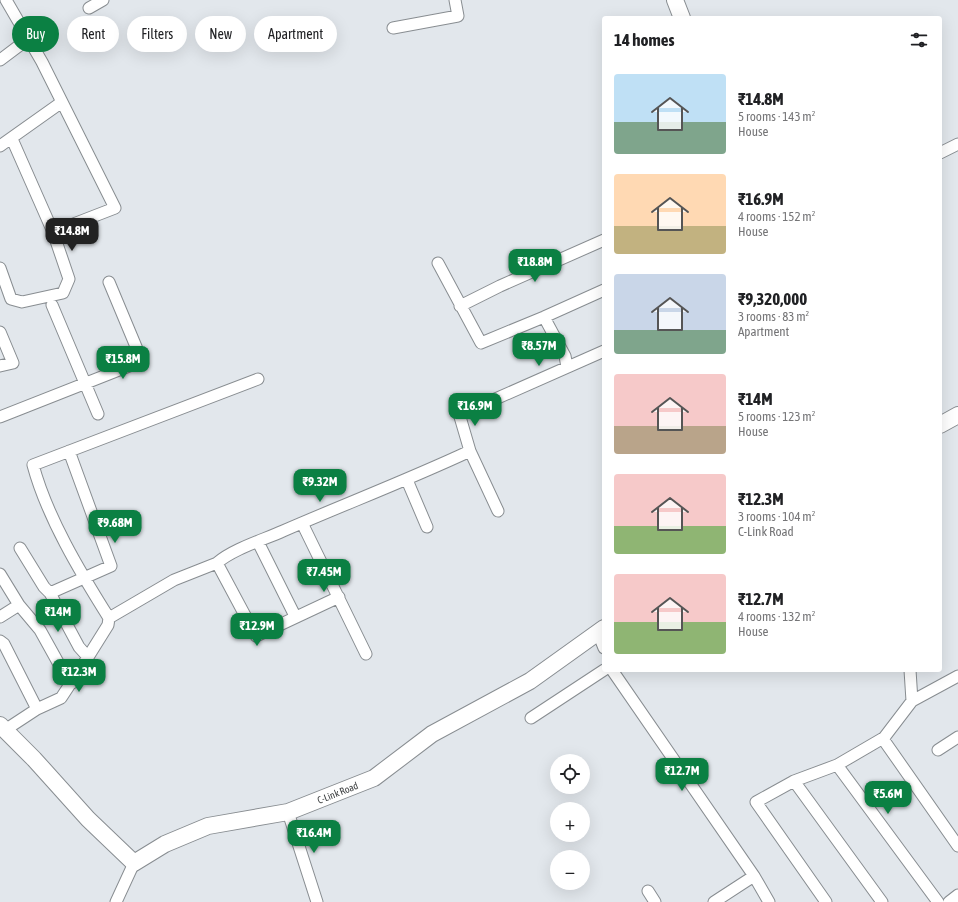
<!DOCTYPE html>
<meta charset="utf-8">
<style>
:root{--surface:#fff;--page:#f6f6f6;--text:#202124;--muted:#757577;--accent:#0b8043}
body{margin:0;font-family:"Asap Condensed",sans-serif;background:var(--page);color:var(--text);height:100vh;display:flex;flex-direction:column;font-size:15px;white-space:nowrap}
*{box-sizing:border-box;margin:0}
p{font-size:13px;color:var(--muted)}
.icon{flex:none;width:22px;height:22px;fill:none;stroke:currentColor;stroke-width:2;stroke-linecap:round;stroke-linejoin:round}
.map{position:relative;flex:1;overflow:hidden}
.side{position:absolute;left:602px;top:16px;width:340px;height:656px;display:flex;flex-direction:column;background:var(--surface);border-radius:4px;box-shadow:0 4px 16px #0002}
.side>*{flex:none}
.guide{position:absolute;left:12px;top:16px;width:380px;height:36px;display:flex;gap:8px}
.controls{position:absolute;left:550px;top:754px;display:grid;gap:8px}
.controls a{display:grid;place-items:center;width:40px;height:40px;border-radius:50%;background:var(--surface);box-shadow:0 4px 16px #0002;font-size:20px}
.price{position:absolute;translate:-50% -34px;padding:0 9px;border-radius:8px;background:var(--accent);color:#fff;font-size:13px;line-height:26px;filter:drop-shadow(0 1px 2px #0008)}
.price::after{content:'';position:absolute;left:50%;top:24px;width:12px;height:9px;margin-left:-6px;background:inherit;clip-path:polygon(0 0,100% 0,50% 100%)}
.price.current{background:#222;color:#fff}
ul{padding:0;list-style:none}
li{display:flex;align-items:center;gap:12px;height:100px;padding:0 12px}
li span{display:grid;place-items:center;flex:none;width:112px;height:80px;border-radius:4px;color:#555}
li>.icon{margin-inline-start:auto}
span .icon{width:48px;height:48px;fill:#fffc;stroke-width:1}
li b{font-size:17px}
h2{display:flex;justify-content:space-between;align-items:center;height:48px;padding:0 12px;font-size:17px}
.tag{padding:0 14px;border-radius:18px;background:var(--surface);box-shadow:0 4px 16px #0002;font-size:14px;line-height:36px}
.tag.current{background:var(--accent);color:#fff}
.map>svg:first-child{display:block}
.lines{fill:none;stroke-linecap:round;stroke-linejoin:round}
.street-casing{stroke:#888d91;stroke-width:13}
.secondary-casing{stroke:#888d91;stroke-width:18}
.street{stroke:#fff;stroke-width:11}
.secondary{stroke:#fff;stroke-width:16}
.labels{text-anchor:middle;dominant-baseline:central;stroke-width:4;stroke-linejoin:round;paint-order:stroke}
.street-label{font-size:10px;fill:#3a3d3e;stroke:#e2e7ec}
</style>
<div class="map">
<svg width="958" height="902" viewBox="0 0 958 902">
<rect width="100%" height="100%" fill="#e2e7ec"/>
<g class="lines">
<g class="street-casing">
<path id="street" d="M6,0L42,62L115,208L53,232L12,139
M89,8L103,0
M393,28L458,16L455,0
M0,60L28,39
M0,146L62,102
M940,153L958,144
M438,263L481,343L544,317L604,290
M0,268L11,299L22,302L63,293L69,279L53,232
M52,305L98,414
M460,306L500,286L604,240
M544,317L565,356L567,367
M0,332L13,363L0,366
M484,404L604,351
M458,410L470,451
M0,417L142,361L109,282
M407,480L427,527
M302,523L366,654
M258,542L295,616
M20,548L44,587L50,593L79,647L88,657
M217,563L256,636L339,597
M0,574L19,605L40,630L65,675L72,683
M50,593L111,566L69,451
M0,617L19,605
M109,618L174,580L217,563C233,549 263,540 283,531C345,504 408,480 470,451L498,511
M598,633L604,648
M0,641L4,644L37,709
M612,670L754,876L769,902
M910,670L912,701L958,676
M912,701L883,739L958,846
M531,718L604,670
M5,730L37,709L61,698L88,657L108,625L109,618C80,572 47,517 33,465L258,379
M885,737L837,765L938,902
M938,750L958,737
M794,781L837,765
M288,812L317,902
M648,891L655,902
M116,902L134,863
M714,902L754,876
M826,902L756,802L794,781L882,902
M949,902L958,895"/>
</g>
<g class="secondary-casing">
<g id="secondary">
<path d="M675,0L682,18"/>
<path d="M940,425L958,415"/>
<path id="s1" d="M0,725L34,759L88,819L134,863L165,844L208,826L288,812L374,778L432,734L530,681L604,628"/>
</g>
</g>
<use href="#street" class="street"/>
<use href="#secondary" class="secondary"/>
</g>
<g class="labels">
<g class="street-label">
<text stroke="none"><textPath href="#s1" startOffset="410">C-Link Road</textPath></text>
</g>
</g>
</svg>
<div class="controls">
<a><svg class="icon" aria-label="locate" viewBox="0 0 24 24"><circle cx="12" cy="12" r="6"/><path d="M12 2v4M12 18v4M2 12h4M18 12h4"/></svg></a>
<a>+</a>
<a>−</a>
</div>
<b class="price current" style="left:72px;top:252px">₹14.8M</b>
<b class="price" style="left:535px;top:283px">₹18.8M</b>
<b class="price" style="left:539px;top:367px">₹8.57M</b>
<b class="price" style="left:123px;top:380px">₹15.8M</b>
<b class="price" style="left:475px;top:427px">₹16.9M</b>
<b class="price" style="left:320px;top:503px">₹9.32M</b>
<b class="price" style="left:115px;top:544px">₹9.68M</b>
<b class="price" style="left:324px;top:593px">₹7.45M</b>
<b class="price" style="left:58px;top:633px">₹14M</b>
<b class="price" style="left:257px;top:647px">₹12.9M</b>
<b class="price" style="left:79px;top:693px">₹12.3M</b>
<b class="price" style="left:682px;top:792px">₹12.7M</b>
<b class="price" style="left:888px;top:815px">₹5.6M</b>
<b class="price" style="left:314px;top:854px">₹16.4M</b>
<div class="guide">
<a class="tag current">Buy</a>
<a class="tag">Rent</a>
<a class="tag">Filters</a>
<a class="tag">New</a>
<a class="tag">Apartment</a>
</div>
<section class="side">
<h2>14 homes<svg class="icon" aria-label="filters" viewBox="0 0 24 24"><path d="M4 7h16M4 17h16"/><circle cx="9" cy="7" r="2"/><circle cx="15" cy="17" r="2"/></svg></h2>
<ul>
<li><span style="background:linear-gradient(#bfe0f5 60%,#7fa58c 0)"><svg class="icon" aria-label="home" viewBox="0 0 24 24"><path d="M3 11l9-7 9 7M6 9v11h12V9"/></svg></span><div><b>₹14.8M</b><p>5 rooms · 143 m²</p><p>House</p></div></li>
<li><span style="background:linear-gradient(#ffd9b3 65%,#c2b280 0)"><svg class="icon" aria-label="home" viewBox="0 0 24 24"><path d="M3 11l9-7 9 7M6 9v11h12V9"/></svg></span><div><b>₹16.9M</b><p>4 rooms · 152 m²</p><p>House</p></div></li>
<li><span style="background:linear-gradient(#c9d6e8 70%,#7fa58c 0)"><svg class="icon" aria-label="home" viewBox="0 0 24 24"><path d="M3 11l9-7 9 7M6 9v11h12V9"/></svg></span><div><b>₹9,320,000</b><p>3 rooms · 83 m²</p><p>Apartment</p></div></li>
<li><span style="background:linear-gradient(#f6c9c9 65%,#b9a48a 0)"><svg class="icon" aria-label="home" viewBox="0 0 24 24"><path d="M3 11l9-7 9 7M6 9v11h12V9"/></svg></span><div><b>₹14M</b><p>5 rooms · 123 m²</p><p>House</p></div></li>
<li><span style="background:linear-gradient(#f6c9c9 65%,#8fb573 0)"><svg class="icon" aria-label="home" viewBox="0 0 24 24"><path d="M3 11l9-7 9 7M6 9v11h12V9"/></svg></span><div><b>₹12.3M</b><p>3 rooms · 104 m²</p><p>C-Link Road</p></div></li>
<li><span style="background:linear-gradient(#f6c9c9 60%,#8fb573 0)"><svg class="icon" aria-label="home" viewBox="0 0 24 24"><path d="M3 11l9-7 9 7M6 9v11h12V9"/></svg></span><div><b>₹12.7M</b><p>4 rooms · 132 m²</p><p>House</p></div></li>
</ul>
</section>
</div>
